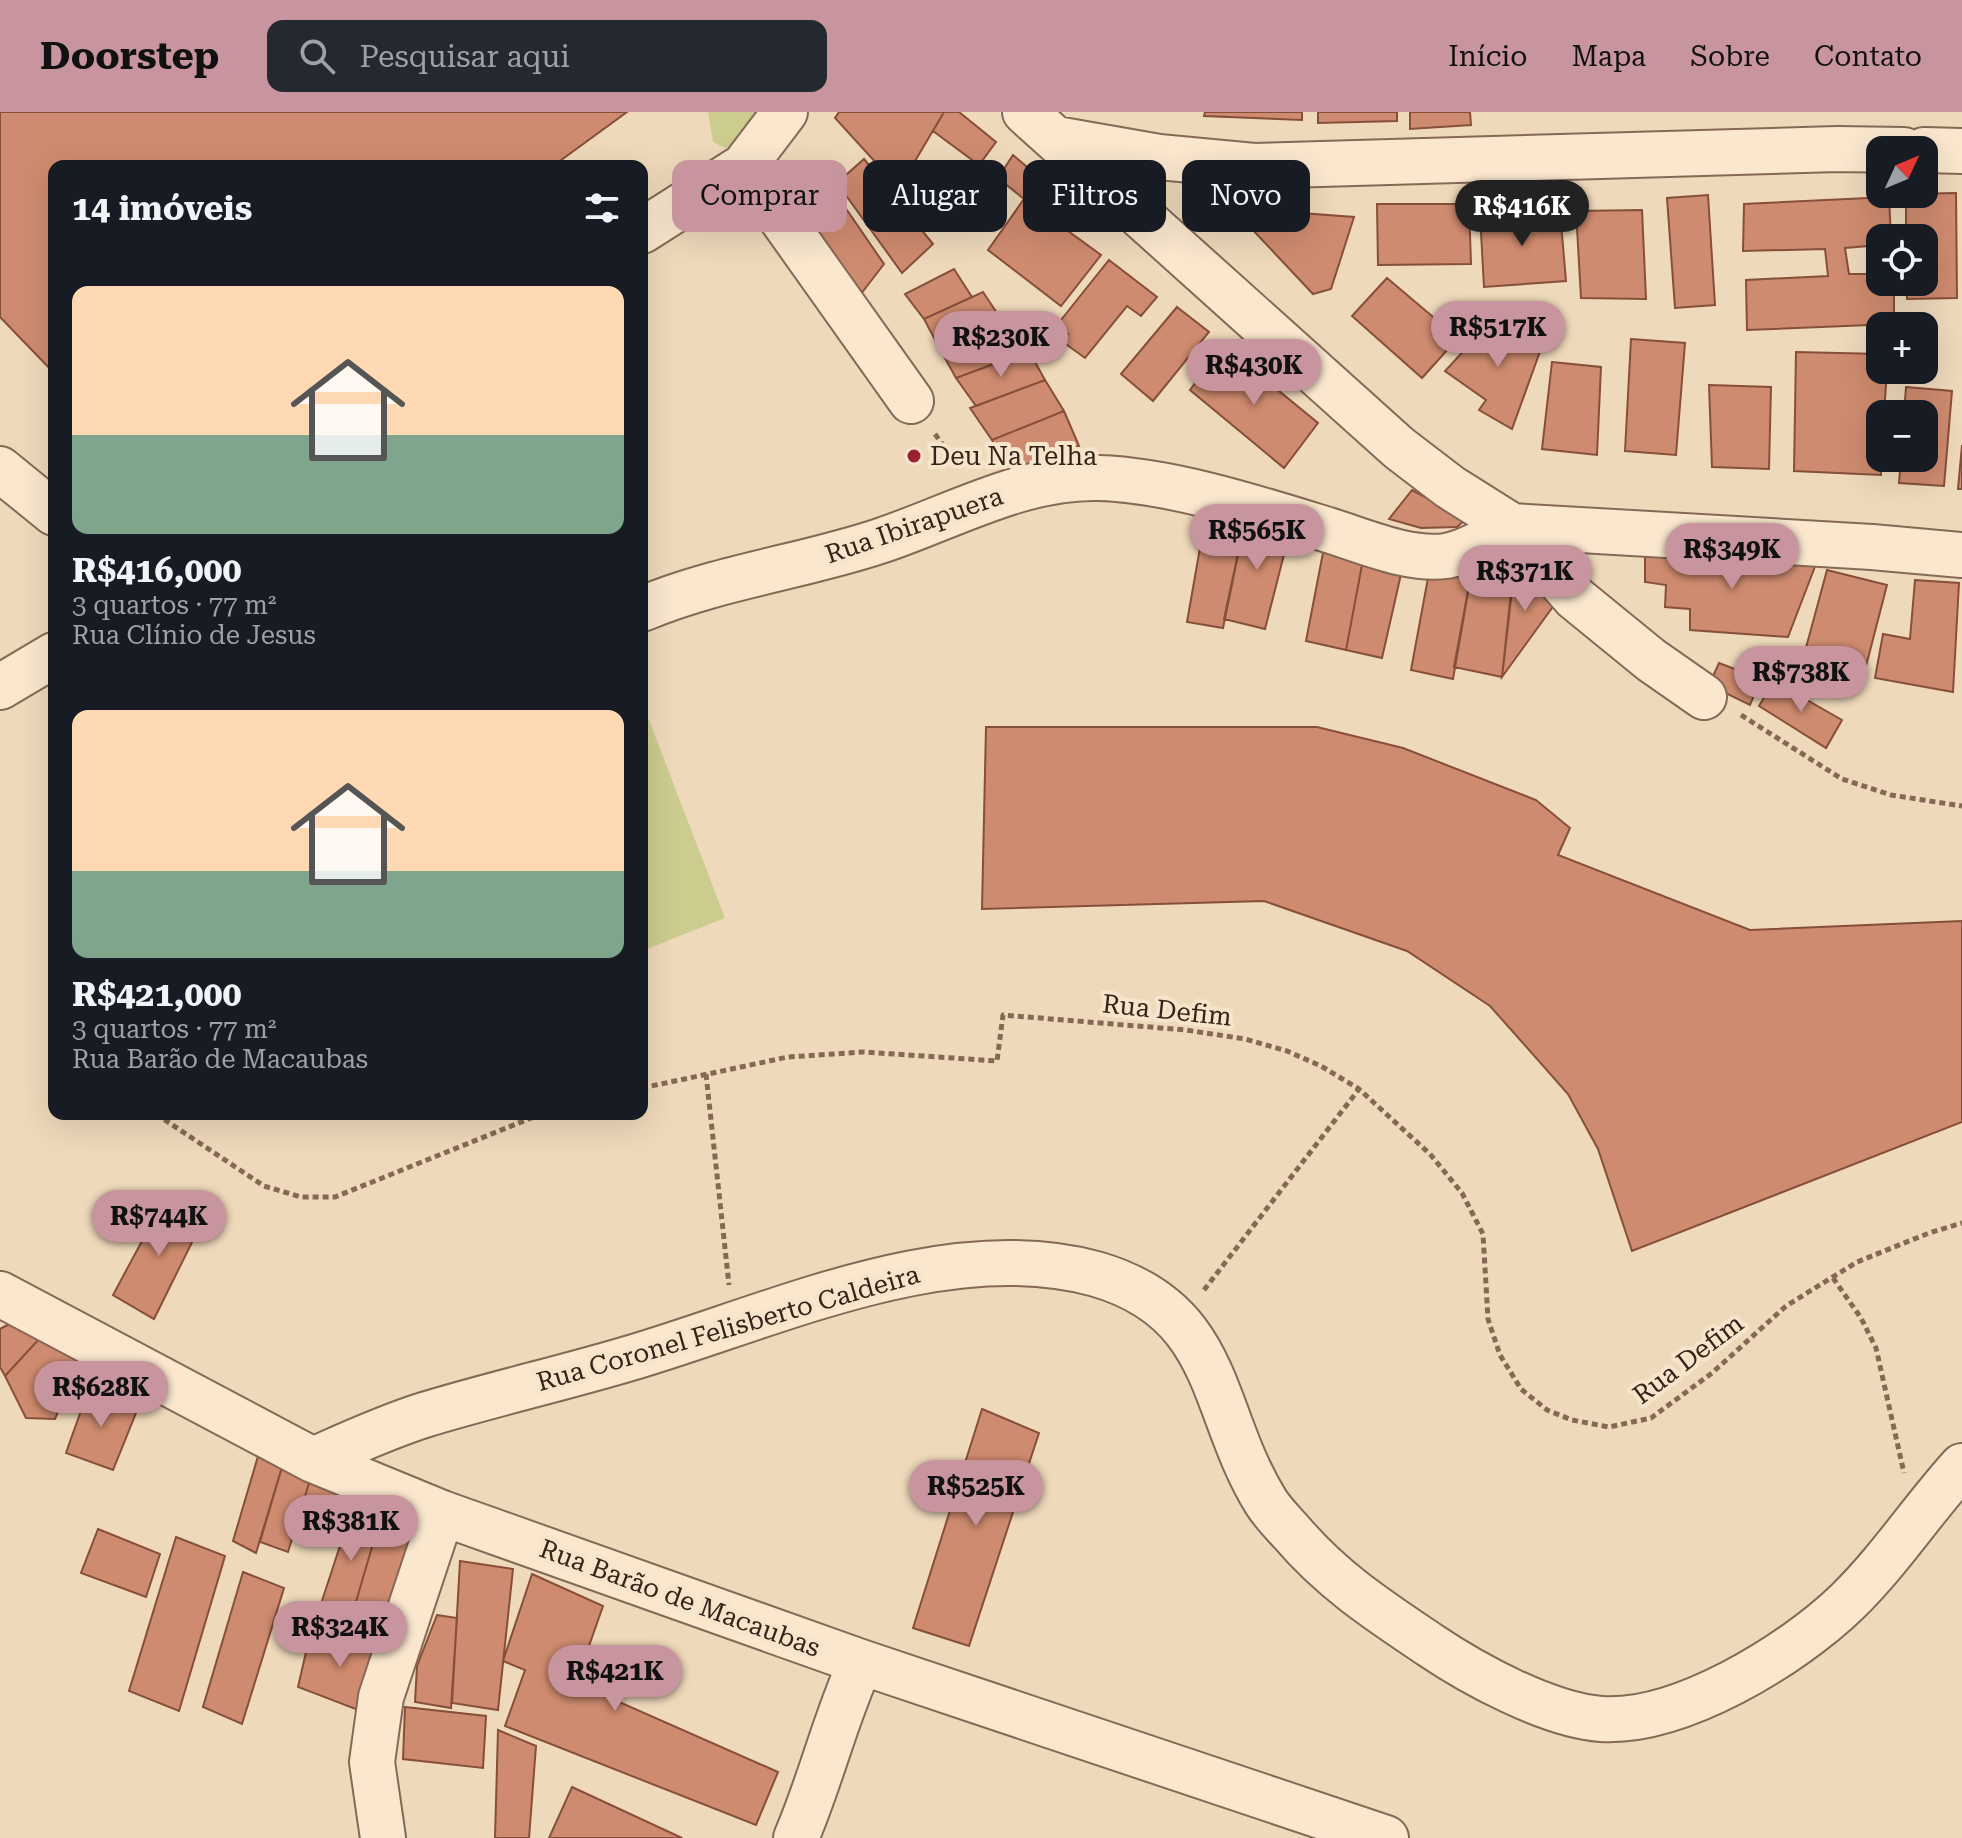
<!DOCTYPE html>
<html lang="pt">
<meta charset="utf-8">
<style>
:root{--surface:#171b24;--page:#242831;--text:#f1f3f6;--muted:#9ea1a6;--accent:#c8959e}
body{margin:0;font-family:"Roboto Serif",serif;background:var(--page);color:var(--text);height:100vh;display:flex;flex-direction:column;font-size:30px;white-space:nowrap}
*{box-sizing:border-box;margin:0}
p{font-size:26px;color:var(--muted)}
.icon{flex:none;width:44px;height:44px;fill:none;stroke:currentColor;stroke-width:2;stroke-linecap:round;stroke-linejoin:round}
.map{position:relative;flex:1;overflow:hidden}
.sheet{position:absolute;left:48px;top:48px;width:600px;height:960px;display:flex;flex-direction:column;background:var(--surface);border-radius:16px;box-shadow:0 8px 32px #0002}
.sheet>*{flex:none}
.hud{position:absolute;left:672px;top:48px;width:760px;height:72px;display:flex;gap:16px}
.needle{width:52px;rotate:46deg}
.controls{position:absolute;left:1866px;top:24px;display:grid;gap:16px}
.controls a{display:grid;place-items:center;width:72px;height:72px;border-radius:16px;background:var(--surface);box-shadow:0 8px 32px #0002;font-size:40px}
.price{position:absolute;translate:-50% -68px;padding:0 18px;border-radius:28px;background:var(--accent);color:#111;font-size:26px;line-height:52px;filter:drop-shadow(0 2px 4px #0008)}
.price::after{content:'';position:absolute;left:50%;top:48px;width:24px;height:18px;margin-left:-12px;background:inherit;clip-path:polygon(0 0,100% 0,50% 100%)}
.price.active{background:#222;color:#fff}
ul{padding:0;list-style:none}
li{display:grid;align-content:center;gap:16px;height:424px;padding:0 24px}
li span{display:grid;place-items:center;height:248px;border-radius:16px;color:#555}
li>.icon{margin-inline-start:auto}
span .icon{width:144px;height:144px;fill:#fffc;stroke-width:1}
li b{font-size:34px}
h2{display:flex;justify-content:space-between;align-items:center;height:96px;padding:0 24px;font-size:34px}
.pill{padding:0 28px;border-radius:16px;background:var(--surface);box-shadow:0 8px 32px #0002;font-size:28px;line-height:72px}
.pill.active{background:var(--accent);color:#111}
header{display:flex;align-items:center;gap:48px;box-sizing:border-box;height:112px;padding:0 40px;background:var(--accent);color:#111}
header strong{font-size:38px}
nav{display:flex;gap:44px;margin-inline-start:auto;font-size:28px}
.search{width:560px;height:72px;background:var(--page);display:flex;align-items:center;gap:20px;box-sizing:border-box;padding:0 28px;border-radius:16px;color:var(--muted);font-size:30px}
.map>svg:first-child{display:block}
.green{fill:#cdcc8f}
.building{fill:#cf8b6f;stroke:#864f3a;stroke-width:2}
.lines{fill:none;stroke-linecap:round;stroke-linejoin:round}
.minor-casing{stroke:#866955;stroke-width:48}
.path{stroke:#866955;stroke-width:5;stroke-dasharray:6 4;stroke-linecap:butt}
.minor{stroke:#fae7ce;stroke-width:44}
.poi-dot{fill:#972332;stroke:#f6e4cb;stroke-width:3}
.labels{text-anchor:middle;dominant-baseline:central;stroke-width:8;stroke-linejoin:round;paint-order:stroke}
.poi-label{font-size:26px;fill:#35241a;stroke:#f6e4cb;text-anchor:start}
.street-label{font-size:26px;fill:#35241a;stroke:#f6e4cb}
</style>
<header>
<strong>Doorstep</strong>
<div class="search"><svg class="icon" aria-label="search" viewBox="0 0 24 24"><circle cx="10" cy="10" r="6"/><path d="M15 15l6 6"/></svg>Pesquisar aqui</div>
<nav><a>Início</a><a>Mapa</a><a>Sobre</a><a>Contato</a></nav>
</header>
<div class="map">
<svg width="1962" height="1726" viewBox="0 0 1962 1726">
<rect width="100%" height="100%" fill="#efd9bb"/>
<path class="green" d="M708,0H766L735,41L713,30Z
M649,608L725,806L642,839V612Z"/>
<path class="building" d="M0,0H627L553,54H54V261L0,205Z
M839,0H944L899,76L835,6Z
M944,0H959L996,30L979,53L933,19Z
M1205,0H1302V8L1204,4Z
M1318,0H1397V9L1318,11Z
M1410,0H1470L1471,13L1410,17Z
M1013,43L1040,66L1024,87L998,66Z
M864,47L933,132L902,161L837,71Z
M1956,81L1957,186L1907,187L1906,170H1924V126H1906V82Z
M836,82L884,152L857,187L807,105Z
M1708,83L1715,193L1675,196L1667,86Z
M1889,85L1891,126H1880V133L1845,136L1849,162H1880V170H1894V212L1747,218L1746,168L1828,164L1825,137L1743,139L1744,92Z
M1024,87L1101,143L1061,194L988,138Z
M1377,92H1469L1471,152L1378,153Z
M1260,98L1354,105L1331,177L1313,182L1250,115Z
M1642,98L1646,187L1581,186L1576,99Z
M1560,99L1566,169L1484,175L1480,102Z
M1109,148L1157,185L1141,204L1127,194L1085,246L1063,230L1068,222L1057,213Z
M954,157L972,185L924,207L905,182Z
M1387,166L1458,226L1422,266L1352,204Z
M983,180L1003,210L940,237L924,207Z
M1177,195L1209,220L1153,289L1121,262Z
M1495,205L1542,234L1512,317L1479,298L1486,288L1445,259Z
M1007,209L1029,239L956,266L940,237Z
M1631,227L1685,231L1676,343L1625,339Z
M1223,233L1318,311L1284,356L1190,278Z
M1029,239L1045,268L976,294L956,266Z
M1796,240L1880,242V258H1887L1884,302H1880L1881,363L1794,359Z
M1552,250L1601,255L1597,343L1542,337Z
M1045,268L1064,299L992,328L970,296Z
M1709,273L1771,275L1769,357L1712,355Z
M1906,275L1952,279L1944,374L1899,371L1901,346H1924V302H1904Z
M1064,299L1079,334L1010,360L992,328Z
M1962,333V377H1958Z
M1412,378L1466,407L1457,415L1421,416L1389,407Z
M1207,396L1246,404L1223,516L1187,510Z
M1246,404L1291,415L1265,517L1224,507Z
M1326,425L1365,437L1346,538L1306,529Z
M1365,437L1404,449L1382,546L1346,538Z
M1645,438L1816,452L1788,525L1690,518V497L1665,495L1666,473L1645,470Z
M1516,444L1502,565L1454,555L1474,446Z
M1474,446L1453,567L1411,558L1430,455Z
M1514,452L1560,485L1502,565Z
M1827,458L1887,473L1864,562L1804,543Z
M1915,468L1959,471L1953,580L1875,566L1883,522L1910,527Z
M1719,551L1761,567L1750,593L1709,573Z
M1774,569L1842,608L1826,636L1759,594Z
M986,615H1317L1403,636L1536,688L1570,716L1558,743L1750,818L1962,809V1010L1632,1139L1598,1037L1568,982L1490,894L1407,839L1264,789L982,797Z
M164,1088L205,1104L154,1207L113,1183Z
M11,1211L40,1226L5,1264L0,1255V1217Z
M40,1226L81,1246L55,1307L26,1306L5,1264Z
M89,1276L138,1296L113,1358L66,1341Z
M982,1297L1039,1321L969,1534L913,1516Z
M261,1334L285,1345L256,1441L233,1429Z
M285,1345L313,1358L288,1440L260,1430Z
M309,1371L355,1389L341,1429L297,1411Z
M357,1382L384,1394L348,1517L316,1507Z
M384,1394L425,1409L384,1539L346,1524Z
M98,1417L160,1442L146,1485L81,1461Z
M176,1425L225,1444L179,1599L129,1579Z
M460,1449L513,1457L498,1598L452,1591Z
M243,1460L284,1476L242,1612L203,1595Z
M532,1462L603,1494L576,1571L778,1660L756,1713L505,1614L525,1558L503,1549Z
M437,1503L457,1506L451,1596L415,1590L417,1554Z
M312,1514L384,1539L366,1601L298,1575Z
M405,1595L486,1604L483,1656L403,1647Z
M498,1618L536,1634L529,1726H495Z
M572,1675L682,1726H549Z"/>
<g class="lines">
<g class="minor-casing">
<path id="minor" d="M1025,0L1399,336L1450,375L1512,414L1872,435L1962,443
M1056,27L1159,45L1254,54L1837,37L1904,38
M1924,38L1962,39
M744,54L911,289
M642,119L744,54L785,0
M0,357L54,401
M1512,414L1575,486L1651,548L1704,585
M642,497C718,465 802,455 880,429C952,405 1022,364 1099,366C1170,368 1260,397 1328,418C1364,429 1408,449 1446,444C1469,440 1491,425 1512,414
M0,575L54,543
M0,1182L313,1348L442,1401L861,1550L1386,1726
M313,1348C349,1332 386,1315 424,1303C493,1282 564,1266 634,1245C775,1203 949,1121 1096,1162C1224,1199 1209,1298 1266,1390C1273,1401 1283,1411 1292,1421C1333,1469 1378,1498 1430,1533C1473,1562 1548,1603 1601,1607C1680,1612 1792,1543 1847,1490C1890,1448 1922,1398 1962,1354
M383,1726L372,1650L381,1585L442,1401
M796,1726C821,1668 835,1607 861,1550"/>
</g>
<path class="path" d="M935,322L959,356
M1741,603L1842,667L1891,683L1962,694
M706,962L729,1173
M642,976L788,945L864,940L997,949L1003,903L1186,918L1245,927L1287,939L1321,954L1359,977L1430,1042L1462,1081L1483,1122L1488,1207L1500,1243L1521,1277L1547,1298L1572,1308L1609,1315L1651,1306L1712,1261L1786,1194L1857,1150L1929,1121L1962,1111
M156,1002L264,1074L301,1085H335L541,1002
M1833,1166L1861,1206L1876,1236L1904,1361
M1204,1178L1359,977"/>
<use href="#minor" class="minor"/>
</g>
<circle class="poi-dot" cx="914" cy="344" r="8"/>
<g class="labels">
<g class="poi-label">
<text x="930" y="344">Deu Na Telha</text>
</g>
<g class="street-label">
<text transform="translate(914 413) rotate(-19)">Rua Ibirapuera</text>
<text transform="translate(1167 898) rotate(6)">Rua Defim</text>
<text transform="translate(728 1216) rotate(-16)">Rua Coronel Felisberto Caldeira</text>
<text transform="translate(1688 1247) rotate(-37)">Rua Defim</text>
<text transform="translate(680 1486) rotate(20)">Rua Barão de Macaubas</text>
</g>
</g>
</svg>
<div class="controls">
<a><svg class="needle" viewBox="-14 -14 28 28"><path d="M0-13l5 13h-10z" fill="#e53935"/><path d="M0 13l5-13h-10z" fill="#9ea1a6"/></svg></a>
<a><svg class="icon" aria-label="locate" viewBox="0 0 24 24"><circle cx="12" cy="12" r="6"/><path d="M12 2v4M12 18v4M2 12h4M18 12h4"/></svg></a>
<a>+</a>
<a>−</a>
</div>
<b class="price active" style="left:1522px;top:136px">R$416K</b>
<b class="price" style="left:1498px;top:257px">R$517K</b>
<b class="price" style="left:1001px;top:267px">R$230K</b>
<b class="price" style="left:1254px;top:295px">R$430K</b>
<b class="price" style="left:1257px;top:460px">R$565K</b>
<b class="price" style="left:1732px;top:479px">R$349K</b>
<b class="price" style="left:1525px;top:501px">R$371K</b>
<b class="price" style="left:1801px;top:602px">R$738K</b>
<b class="price" style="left:159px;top:1146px">R$744K</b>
<b class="price" style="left:101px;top:1317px">R$628K</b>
<b class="price" style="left:976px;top:1416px">R$525K</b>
<b class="price" style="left:351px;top:1451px">R$381K</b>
<b class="price" style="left:340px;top:1557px">R$324K</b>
<b class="price" style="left:615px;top:1601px">R$421K</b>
<div class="hud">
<a class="pill active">Comprar</a>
<a class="pill">Alugar</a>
<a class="pill">Filtros</a>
<a class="pill">Novo</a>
</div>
<section class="sheet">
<h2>14 imóveis<svg class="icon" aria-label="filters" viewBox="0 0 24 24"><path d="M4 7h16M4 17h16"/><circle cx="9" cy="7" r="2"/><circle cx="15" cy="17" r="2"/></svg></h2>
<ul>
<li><span style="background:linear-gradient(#ffd9b3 60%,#7fa58c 0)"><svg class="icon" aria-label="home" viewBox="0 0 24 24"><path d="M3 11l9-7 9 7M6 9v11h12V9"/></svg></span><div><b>R$416,000</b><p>3 quartos · 77 m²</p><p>Rua Clínio de Jesus</p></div></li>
<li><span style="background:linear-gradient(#ffd9b3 65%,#7fa58c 0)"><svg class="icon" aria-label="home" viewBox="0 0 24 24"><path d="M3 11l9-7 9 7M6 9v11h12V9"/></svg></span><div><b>R$421,000</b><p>3 quartos · 77 m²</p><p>Rua Barão de Macaubas</p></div></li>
</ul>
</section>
</div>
